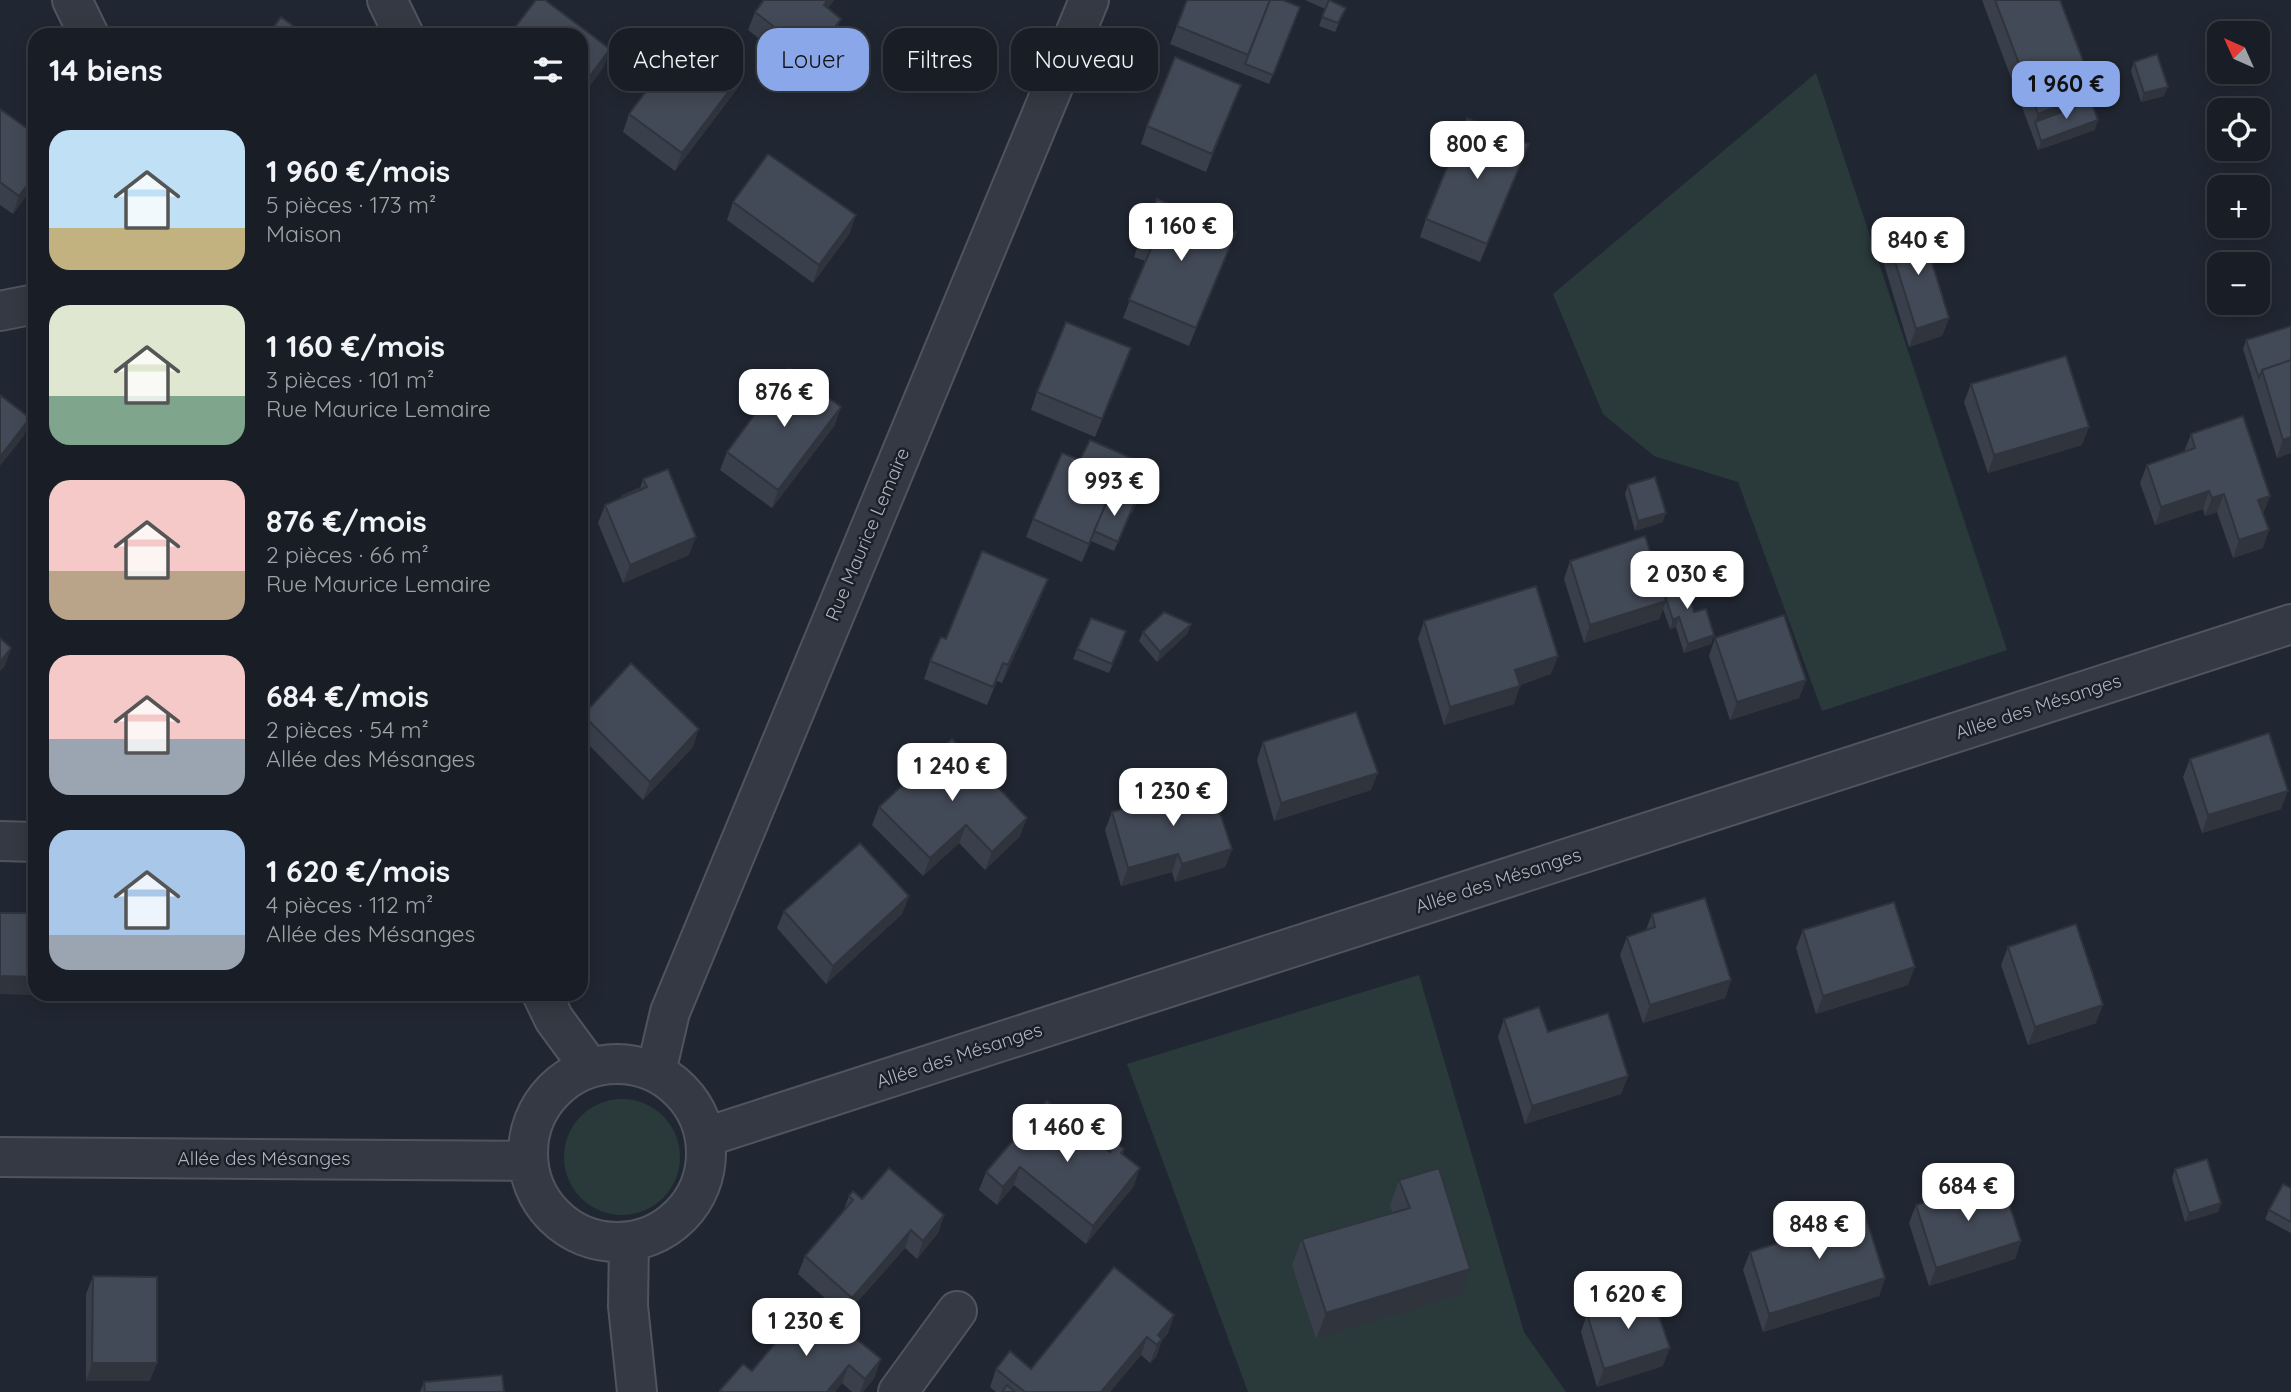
<!DOCTYPE html>
<html lang="fr">
<meta charset="utf-8">
<style>
:root{--surface:#191d26;--page:#22262e;--text:#f1f3f6;--muted:#9fa2a7;--line:#373b43;--accent:#8aa8e9}
body{margin:0;font-family:Quicksand,sans-serif;background:var(--page);color:var(--text);height:100vh;display:flex;flex-direction:column;font-size:26px;white-space:nowrap}
*{box-sizing:border-box;margin:0}
p{font-size:23px;color:var(--muted)}
.icon{flex:none;width:38px;height:38px;fill:none;stroke:currentColor;stroke-width:2;stroke-linecap:round;stroke-linejoin:round}
.map{position:relative;flex:1;overflow:hidden}
.drawer{position:absolute;left:28px;top:28px;width:560px;height:973px;display:flex;flex-direction:column;background:var(--surface);border-radius:21px;box-shadow:0 4px 18px #0003,0 0 0 2px var(--line)}
.drawer>*{flex:none}
.hud{position:absolute;left:609px;top:28px;width:665px;height:63px;display:flex;gap:14px}
.needle{width:46px;rotate:315deg}
.tools{position:absolute;left:2207px;top:21px;display:grid;gap:14px}
.tools a{display:grid;place-items:center;width:63px;height:63px;border-radius:14px;background:var(--surface);box-shadow:0 4px 18px #0003,0 0 0 2px var(--line);font-size:35px}
.price{position:absolute;translate:-50% -60px;padding:0 16px;border-radius:14px;background:#fff;color:#222;font-size:23px;line-height:46px;filter:drop-shadow(0 2px 4px #0008)}
.price::after{content:'';position:absolute;left:50%;top:42px;width:21px;height:16px;margin-left:-10px;background:inherit;clip-path:polygon(0 0,100% 0,50% 100%)}
.price.selected{background:var(--accent);color:#111}
ul{padding:0;list-style:none}
li{display:flex;align-items:center;gap:21px;height:175px;padding:0 21px}
li span{display:grid;place-items:center;flex:none;width:196px;height:140px;border-radius:21px;color:#555}
li>.icon{margin-inline-start:auto}
span .icon{width:84px;height:84px;fill:#fffc;stroke-width:1}
li b{font-size:30px}
h2{display:flex;justify-content:space-between;align-items:center;height:84px;padding:0 21px;font-size:30px}
.chip{padding:0 24px;border-radius:21px;background:var(--surface);box-shadow:0 4px 18px #0003,0 0 0 2px var(--line);font-size:24px;line-height:63px}
.chip.selected{background:var(--accent);color:#111}
.map>svg:first-child{display:block}
.green{fill:#2a393a}
.lines{fill:none;stroke-linecap:round;stroke-linejoin:round}
.minor-casing{stroke:#4f545e;stroke-width:42}
.minor{stroke:#343943;stroke-width:38}
.wall{fill:#3a404b}
.shaded-wall{fill:#2f343d}
.building{fill:#434a57;stroke:#2f343d;stroke-width:2}
.labels{text-anchor:middle;dominant-baseline:central;stroke-width:5;stroke-linejoin:round;paint-order:stroke}
.street-label{font-size:19px;fill:#aeb4c0;stroke:#1a1f28}
</style>
<div class="map">
<svg width="2291" height="1392" viewBox="0 0 2291 1392">
<rect width="100%" height="100%" fill="#212732"/>
<path class="green" d="M1816,73L2007,650L1822,711L1738,482L1654,456L1603,414L1553,294Z
M1419,975L1524,1332L1566,1392H1248L1127,1064Z
M564 1157a58 58 0 1 1 116 0a58 58 0 1 1-116 0Z"/>
<g class="lines">
<g class="minor-casing">
<path id="minor" d="M72,0L89,35
M387,0L404,35
M0,311L35,304
M0,841L35,842
M542,994L554,1019L590,1068
M528 1153a89 89 0 1 1 178 0a89 89 0 1 1-178 0Z
M656,1072L670,1012L1089,0
M706,1137L2291,624
M0,1157L528,1161
M629,1242L628,1306L637,1392
M898,1392L957,1311"/>
</g>
<use href="#minor" class="minor"/>
</g>
<path class="wall" d="M764,0H834L828,8L841,19L834,37L806,75L748,30L755,12Z
M1187,0L1300,7L1269,84L1170,44Z
M1305,0H1330L1346,8L1335,32L1319,26L1325,9Z
M1982,0H2060L2091,101L2095,130L2038,150Z
M2134,62L2164,96L2141,102L2131,71Z
M1241,85L1206,172L1141,144L1147,126Z
M737,89L675,171L623,132L629,114Z
M0,109L35,134V184L13,214L0,205Z
M1522,162L1480,262L1420,237L1426,219Z
M733,202L850,233L813,283L727,220Z
M1236,232L1189,346L1123,318L1145,261L1134,257L1140,239Z
M1887,236L1949,318L1942,336L1909,347L1881,254Z
M2291,326V453L2277,458L2243,349L2246,340Z
M1131,348L1095,437L1031,410L1037,392Z
M1971,384L2082,445L1988,473L1964,402Z
M835,425L772,508L720,470L727,452Z
M2191,434L2270,496L2263,514V548L2233,558L2217,512L2205,516L2203,509L2155,525L2140,483L2147,465L2184,452Z
M1080,460L1152,467L1145,485L1132,513H1131L1114,551L1091,541L1082,562L1026,537L1033,519Z
M643,479L689,555L623,583L598,523L605,505L640,488Z
M1628,485L1663,522L1635,531L1625,494Z
M1570,561L1660,584L1661,583L1694,612L1714,635L1711,644L1684,653L1676,627L1670,629L1663,609L1659,619L1584,643L1564,579Z
M1041,597L1002,683L997,681L987,705L924,679L930,661L946,639Z
M1424,621L1551,674L1520,685V686L1514,704L1444,725L1418,639Z
M1191,624L1187,634L1157,662L1139,641L1143,632Z
M1715,638L1806,680L1799,698L1730,720L1709,656Z
M1123,641L1109,673L1073,659L1077,649Z
M583,715L693,747L643,800L581,737V719Z
M1263,742L1371,790L1274,821L1257,760Z
M2190,759L2281,809L2202,833L2183,777Z
M879,807L1020,836L985,870L959,843L923,876L872,825Z
M1112,812L1232,849L1225,867L1175,882L1172,872L1121,886L1105,830Z
M909,896L902,914L826,984L777,928L784,911Z
M1652,914L1731,980L1725,998L1643,1023L1620,955L1627,937L1646,930Z
M1803,930L1908,985L1816,1014L1796,948Z
M2008,947L2096,1023L2028,1045L2001,965Z
M1504,1019L1548,1032L1628,1076L1621,1094L1525,1124L1498,1037Z
M1124,1149L1123,1154L1134,1186L1086,1244L1014,1185L997,1205L979,1190L986,1172L1110,1152Z
M2175,1169L2221,1203L2218,1212L2185,1222L2172,1178Z
M1399,1180L1461,1295L1316,1339L1292,1265L1302,1239L1393,1213L1390,1206Z
M2291,1188V1233L2265,1219L2269,1210Z
M849,1196L944,1215L938,1233L917,1259L905,1248L845,1316L798,1274L805,1256L843,1212Z
M1916,1205L2021,1241L2015,1259L1929,1286L1909,1223Z
M1803,1224L1885,1278L1879,1296L1763,1332L1743,1270L1750,1252L1799,1236Z
M93,1276L150,1381H86V1294Z
M810,1301L875,1377L863,1392H852L842,1383L835,1392H719L720,1390L752,1371Z
M1587,1314L1663,1366L1597,1387L1581,1332Z
M1174,1315L1168,1333L1162,1340L1156,1357L1150,1363L1141,1355L1110,1392H996L990,1387L996,1369H1031Z
M424,1382L504,1392H420Z"/>
<path class="shaded-wall" d="M827,0H834L817,23L824,5Z
M841,19L834,37L806,75L813,57Z
M610,49L604,67L581,98V88Z
M744,71L737,89L675,171L682,153Z
M1241,85L1234,103L1206,172L1212,154Z
M2168,87L2164,96L2141,102L2144,93Z
M2095,92L2088,110L2035,122L2038,114Z
M2098,120L2095,130L2038,150L2041,141Z
M1529,144L1522,162L1480,262L1487,244Z
M35,175V184L13,214L19,196Z
M856,215L850,233L813,283L819,265Z
M1236,232L1229,250L1189,346L1196,328Z
M1949,318L1942,336L1909,347L1916,329Z
M1131,348L1125,366L1095,437L1102,419Z
M841,407L835,425L772,508L778,490Z
M30,418L24,436L0,466V457Z
M2089,427L2082,445L1988,473L1994,455Z
M2291,437V453L2277,458L2283,440Z
M1152,467L1145,485L1132,513L1139,495Z
M2209,491L2203,509L2155,525L2161,507Z
M2224,494L2217,512L2205,516L2212,498Z
M2270,496L2263,514L2258,500Z
M1108,502L1082,562L1089,544Z
M1666,513L1663,522L1635,531L1638,521Z
M2269,530L2263,548L2233,558L2239,540Z
M696,537L689,555L623,583L630,565Z
M1048,579L1041,597L1002,683L1008,665Z
M1666,601L1659,619L1584,643L1590,625Z
M1679,617L1676,627L1670,629L1673,620Z
M1191,624L1187,634L1157,662L1160,652Z
M1714,635L1711,644L1684,653L1688,644Z
M11,648L5,666L0,671V662Z
M1558,656L1551,674L1508,688L1515,670Z
M1806,680L1799,698L1730,720L1737,702Z
M1520,686L1514,704L1444,725L1450,707Z
M699,729L693,747L643,800L650,782Z
M1378,773L1371,790L1274,821L1281,803Z
M2288,791L2281,809L2202,833L2208,815Z
M1027,818L1020,836L985,870L992,852Z
M966,825L959,843L923,876L930,858Z
M1232,849L1225,867L1175,882L1182,864Z
M1178,854L1172,872L1121,886L1128,868Z
M909,896L902,914L826,984L833,966Z
M1915,967L1908,985L1816,1014L1823,996Z
M0,976L35,977V994H81L80,997L0,994Z
M1731,980L1725,998L1643,1023L1650,1005Z
M2103,1005L2096,1023L2028,1045L2035,1027Z
M1628,1076L1621,1094L1525,1124L1532,1106Z
M1020,1167L1014,1185L997,1205L1003,1187Z
M1140,1168L1134,1186L1086,1244L1093,1226Z
M2221,1203L2218,1212L2185,1222L2189,1213Z
M944,1215L938,1233L917,1259L923,1241Z
M911,1230L905,1248L845,1316L852,1298Z
M2021,1241L2015,1259L1929,1286L1936,1268Z
M1470,1269L1461,1295L1316,1339L1326,1313Z
M1885,1278L1879,1296L1763,1332L1769,1314Z
M1174,1315L1168,1333L1162,1339L1156,1357L1150,1363L1157,1345L1158,1335Z
M1147,1337L1141,1355L1110,1392H1101Z
M1670,1348L1663,1366L1597,1387L1604,1369Z
M881,1359L875,1377L863,1392H860L865,1379Z
M92,1363H157L150,1381H86Z
M849,1365L842,1383L835,1392H827Z"/>
<path class="building" d="M536,0H545L610,49L581,88V35H509Z
M764,0H827L824,5L841,19L813,57L755,12Z
M1187,0H1270L1248,55L1177,26Z
M1270,0H1283L1300,7L1273,75L1245,64Z
M1329,0L1346,8L1338,23L1322,17Z
M1995,0H2060L2095,92L2038,114Z
M281,17L306,35H268Z
M690,32L744,71L682,153L629,114Z
M2157,54L2168,87L2144,93L2134,62Z
M1175,57L1241,85L1212,154L1147,126Z
M2091,101L2098,120L2041,141L2035,122Z
M0,109L35,134V175L19,196L0,182Z
M1467,118L1529,144L1487,244L1426,219Z
M768,154L856,215L819,265L733,202Z
M1157,199L1236,232L1196,328L1129,300L1153,244L1140,239Z
M1921,227L1949,318L1916,329L1887,236Z
M1066,322L1131,348L1102,419L1037,392Z
M2291,326V360L2262,370L2259,378L2246,340Z
M2066,356L2089,427L1994,455L1971,384Z
M2291,360V437L2283,440L2262,370Z
M789,368L841,407L778,490L727,452Z
M0,395L30,418L0,457Z
M2243,416L2270,496L2258,500L2269,530L2239,540L2224,494L2212,498L2209,491L2161,507L2147,465L2195,448L2191,434Z
M1090,440L1152,467L1139,495L1114,484L1089,544L1033,519L1062,453L1080,460Z
M668,469L696,537L630,565L605,505L647,487L643,479Z
M1655,477L1666,513L1638,521L1628,485Z
M640,488L641,490L623,497L622,496Z
M1111,493L1134,504L1118,542L1094,531Z
M1645,536L1666,601L1590,625L1570,561Z
M982,551L1048,579L1008,665L1003,663L993,687L930,661L941,637L946,639Z
M1683,576L1694,612L1706,609L1714,635L1688,644L1679,617L1673,620L1661,583Z
M1536,586L1558,656L1515,670L1520,686L1450,707L1424,621Z
M1164,612L1191,624L1160,652L1143,632Z
M1784,615L1806,680L1737,702L1715,638Z
M1091,618L1126,631L1112,664L1077,649Z
M0,638L11,648L0,662Z
M631,663L699,729L650,782L583,715Z
M1356,712L1378,773L1281,803L1263,742Z
M2269,733L2288,791L2208,815L2190,759Z
M952,739L1027,818L992,852L966,825L930,858L879,807Z
M1210,783L1232,849L1182,864L1178,854L1128,868L1112,812Z
M860,843L909,896L833,966L784,911Z
M1705,898L1731,980L1650,1005L1627,937L1655,927L1652,914Z
M1894,902L1915,967L1823,996L1803,930Z
M0,913H35V977L0,976Z
M2076,924L2103,1005L2035,1027L2008,947Z
M1539,1007L1548,1032L1608,1013L1628,1076L1532,1106L1504,1019Z
M1047,1101L1110,1152L1117,1143L1124,1149L1121,1153L1140,1168L1093,1226L1020,1167L1003,1187L986,1172Z
M2207,1159L2221,1203L2189,1213L2175,1169Z
M889,1168L944,1215L923,1241L911,1230L852,1298L805,1256L853,1200L849,1196L853,1191L862,1199Z
M1439,1168L1470,1269L1326,1313L1302,1239L1410,1208L1399,1180Z
M2001,1178L2021,1241L1936,1268L1916,1205Z
M2283,1184L2291,1188V1222L2269,1210Z
M1862,1205L1885,1278L1769,1314L1750,1252L1807,1234L1803,1224Z
M1114,1267L1174,1315L1158,1335L1162,1339L1157,1345L1147,1337L1101,1392H1025L996,1369L1010,1351L1031,1369Z
M93,1276L157,1277V1363H92Z
M1651,1293L1670,1348L1604,1369L1587,1314Z
M810,1301L881,1359L865,1379L849,1365L827,1392H722L720,1390L743,1364L752,1371Z
M502,1375L504,1392H425L424,1382Z
M1007,1385L1015,1392H1002Z"/>
<g class="labels">
<g class="street-label">
<text transform="translate(867 534) rotate(-67)">Rue Maurice Lemaire</text>
<text transform="translate(2038 706) rotate(-18)">Allée des Mésanges</text>
<text transform="translate(1498 880) rotate(-18)">Allée des Mésanges</text>
<text transform="translate(959 1055) rotate(-18)">Allée des Mésanges</text>
<text x="264" y="1158">Allée des Mésanges</text>
</g>
</g>
</svg>
<div class="tools">
<a><svg class="needle" viewBox="-14 -14 28 28"><path d="M0-13l5 13h-10z" fill="#e53935"/><path d="M0 13l5-13h-10z" fill="#9fa2a7"/></svg></a>
<a><svg class="icon" aria-label="locate" viewBox="0 0 24 24"><circle cx="12" cy="12" r="6"/><path d="M12 2v4M12 18v4M2 12h4M18 12h4"/></svg></a>
<a>+</a>
<a>−</a>
</div>
<b class="price selected" style="left:2066px;top:121px">1 960 €</b>
<b class="price" style="left:1477px;top:181px">800 €</b>
<b class="price" style="left:1181px;top:263px">1 160 €</b>
<b class="price" style="left:1918px;top:277px">840 €</b>
<b class="price" style="left:784px;top:429px">876 €</b>
<b class="price" style="left:1114px;top:518px">993 €</b>
<b class="price" style="left:1687px;top:611px">2 030 €</b>
<b class="price" style="left:952px;top:803px">1 240 €</b>
<b class="price" style="left:1173px;top:828px">1 230 €</b>
<b class="price" style="left:1067px;top:1164px">1 460 €</b>
<b class="price" style="left:1968px;top:1223px">684 €</b>
<b class="price" style="left:1819px;top:1261px">848 €</b>
<b class="price" style="left:1628px;top:1331px">1 620 €</b>
<b class="price" style="left:806px;top:1358px">1 230 €</b>
<div class="hud">
<a class="chip">Acheter</a>
<a class="chip selected">Louer</a>
<a class="chip">Filtres</a>
<a class="chip">Nouveau</a>
</div>
<section class="drawer">
<h2>14 biens<svg class="icon" aria-label="filters" viewBox="0 0 24 24"><path d="M4 7h16M4 17h16"/><circle cx="9" cy="7" r="2"/><circle cx="15" cy="17" r="2"/></svg></h2>
<ul>
<li><span style="background:linear-gradient(#bfe0f5 70%,#c2b280 0)"><svg class="icon" aria-label="home" viewBox="0 0 24 24"><path d="M3 11l9-7 9 7M6 9v11h12V9"/></svg></span><div><b>1 960 €/mois</b><p>5 pièces · 173 m²</p><p>Maison</p></div></li>
<li><span style="background:linear-gradient(#dfe7d0 65%,#7fa58c 0)"><svg class="icon" aria-label="home" viewBox="0 0 24 24"><path d="M3 11l9-7 9 7M6 9v11h12V9"/></svg></span><div><b>1 160 €/mois</b><p>3 pièces · 101 m²</p><p>Rue Maurice Lemaire</p></div></li>
<li><span style="background:linear-gradient(#f6c9c9 65%,#b9a48a 0)"><svg class="icon" aria-label="home" viewBox="0 0 24 24"><path d="M3 11l9-7 9 7M6 9v11h12V9"/></svg></span><div><b>876 €/mois</b><p>2 pièces · 66 m²</p><p>Rue Maurice Lemaire</p></div></li>
<li><span style="background:linear-gradient(#f6c9c9 60%,#9aa5b1 0)"><svg class="icon" aria-label="home" viewBox="0 0 24 24"><path d="M3 11l9-7 9 7M6 9v11h12V9"/></svg></span><div><b>684 €/mois</b><p>2 pièces · 54 m²</p><p>Allée des Mésanges</p></div></li>
<li><span style="background:linear-gradient(#a9c7e8 75%,#9aa5b1 0)"><svg class="icon" aria-label="home" viewBox="0 0 24 24"><path d="M3 11l9-7 9 7M6 9v11h12V9"/></svg></span><div><b>1 620 €/mois</b><p>4 pièces · 112 m²</p><p>Allée des Mésanges</p></div></li>
</ul>
</section>
</div>
